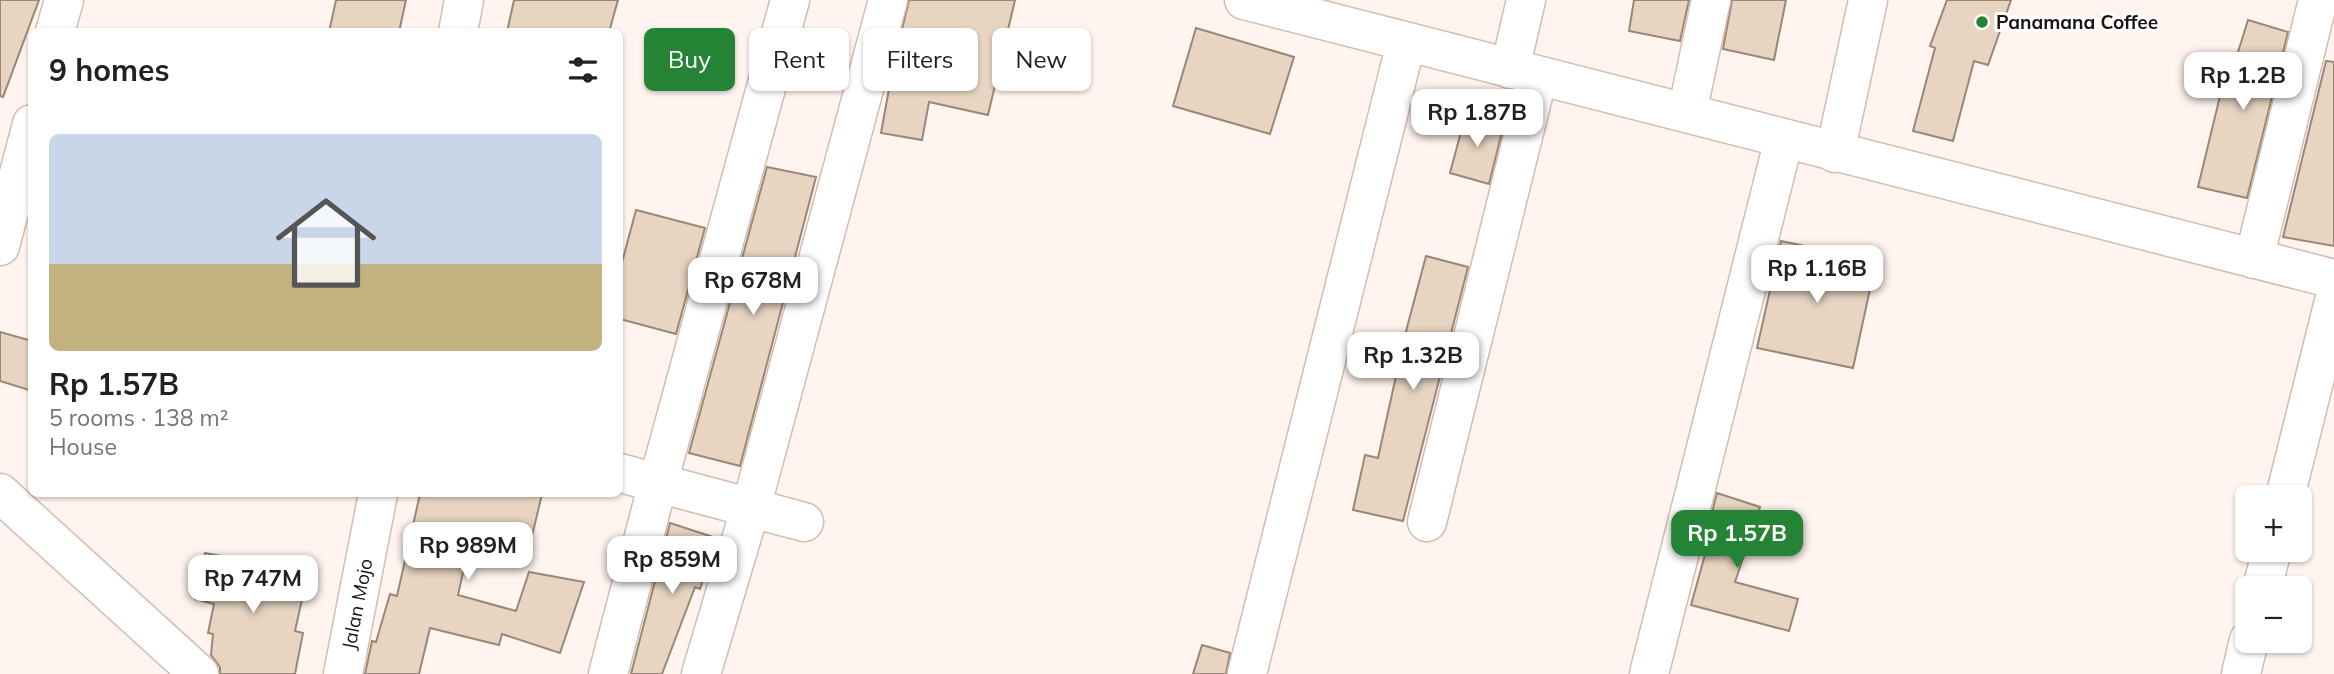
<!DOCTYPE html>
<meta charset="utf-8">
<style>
:root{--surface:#fff;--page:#f6f6f6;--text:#202124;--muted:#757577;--accent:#248335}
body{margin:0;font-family:Mulish,sans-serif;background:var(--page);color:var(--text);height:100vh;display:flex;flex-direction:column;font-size:26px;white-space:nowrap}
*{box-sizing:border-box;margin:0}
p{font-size:23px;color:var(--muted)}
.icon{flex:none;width:38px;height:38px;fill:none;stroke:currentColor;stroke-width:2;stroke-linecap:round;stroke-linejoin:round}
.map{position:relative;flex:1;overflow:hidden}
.drawer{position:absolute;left:28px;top:28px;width:595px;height:469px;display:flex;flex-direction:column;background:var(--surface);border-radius:10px;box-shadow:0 2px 5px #0004}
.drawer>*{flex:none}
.top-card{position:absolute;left:644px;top:28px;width:665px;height:63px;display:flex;gap:14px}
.tools{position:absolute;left:2235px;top:485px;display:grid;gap:14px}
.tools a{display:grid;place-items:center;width:77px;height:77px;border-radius:10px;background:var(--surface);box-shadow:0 2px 5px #0004;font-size:35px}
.price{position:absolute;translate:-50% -60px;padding:0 16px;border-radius:14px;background:#fff;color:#222;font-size:23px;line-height:46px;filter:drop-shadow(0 2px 4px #0008)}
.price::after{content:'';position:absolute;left:50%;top:42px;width:21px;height:16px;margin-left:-10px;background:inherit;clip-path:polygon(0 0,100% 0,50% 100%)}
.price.on{background:var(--accent);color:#fff}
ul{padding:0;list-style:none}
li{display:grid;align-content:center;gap:14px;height:371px;padding:0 21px}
li span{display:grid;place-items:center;height:217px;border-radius:10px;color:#555}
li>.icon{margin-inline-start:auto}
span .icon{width:126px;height:126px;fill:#fffc;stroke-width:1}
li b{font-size:30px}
h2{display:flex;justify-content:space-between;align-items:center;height:84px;padding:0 21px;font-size:30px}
.chip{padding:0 24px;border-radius:10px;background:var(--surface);box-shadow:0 2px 5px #0004;font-size:24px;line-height:63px}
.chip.on{background:var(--accent);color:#fff}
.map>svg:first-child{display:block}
.building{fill:#e7d5c2;stroke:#987;stroke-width:2}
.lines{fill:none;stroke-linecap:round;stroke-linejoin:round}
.minor-casing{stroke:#d4bcaf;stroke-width:41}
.minor{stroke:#fff;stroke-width:38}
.poi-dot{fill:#248335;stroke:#fff;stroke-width:2.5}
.labels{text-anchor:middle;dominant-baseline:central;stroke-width:6;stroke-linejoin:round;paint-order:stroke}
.poi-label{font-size:19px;font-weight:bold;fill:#1b130f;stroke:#fff;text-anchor:start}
.street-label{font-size:19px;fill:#1b130f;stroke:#fff}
</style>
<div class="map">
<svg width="2334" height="674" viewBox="0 0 2334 674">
<rect width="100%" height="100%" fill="#fff4ef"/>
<path class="building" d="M0,0H39L3,97L0,96Z
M336,0H406L399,32H329Z
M514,0H618L609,32H507Z
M909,0H1015L988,115L929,102L922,140L881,133L893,67Z
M1634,0H1689L1680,41L1629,31Z
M1732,0H1786L1774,60L1723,49Z
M1947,0H2011L1988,65L1974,61L1953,141L1913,131L1935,48L1930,46Z
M2248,20L2288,32L2247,198L2198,187L2220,96L2230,67L2233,68Z
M1196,28L1294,57L1270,134L1173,106Z
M2326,61L2334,62V246L2283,237Z
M1466,113L1504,124L1489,184L1450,173Z
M767,167L816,177L740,466L689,453Z
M636,210L705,228L676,334L620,319V270Z
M1781,241L1876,261L1853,368L1757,348Z
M1426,256L1468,267L1403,521L1353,510L1365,455L1378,458L1405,335Z
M0,332L32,341V391L0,381Z
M1717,493L1760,507L1735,582L1798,599L1789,631L1691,605L1710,537L1706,536Z
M420,494H542L528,553L470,541L458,595L516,611L529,572L584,582L560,653L502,634L499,645L430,628L419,674H365L372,641L376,642L390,594L397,596Z
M670,523L716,538L700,589L695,587L662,674H631Z
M205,553L308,572L295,631L303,633L295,674H220V667L211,655L213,634L208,633L214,604L195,599Z
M1202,645L1230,653L1226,674H1193Z"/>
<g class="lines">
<g class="minor-casing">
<path id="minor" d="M790,0L658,483L804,522
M1244,0L2334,279
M55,32L64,0
M458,32L464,0
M1510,69L1526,0
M1687,113L1711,0
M1835,153L1868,0
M0,246L32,124
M2254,259L2318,0
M0,493L199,674
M2285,497L2334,301
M1427,522L1538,76
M2262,588L2272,550
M343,674L378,494
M608,674L658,483L620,473
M701,674L755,493L888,0
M1247,674L1406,43
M1649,674L1784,139
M2241,674L2249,640"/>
</g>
<use href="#minor" class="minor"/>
</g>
<circle class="poi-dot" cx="1982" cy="22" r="7"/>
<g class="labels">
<g class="poi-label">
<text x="1996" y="22">Panamana Coffee</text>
</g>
<g class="street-label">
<text transform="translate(357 604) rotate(-79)">Jalan Mojo</text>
</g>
</g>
</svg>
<div class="tools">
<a>+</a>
<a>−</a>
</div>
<b class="price" style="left:2243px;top:112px">Rp 1.2B</b>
<b class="price" style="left:1477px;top:149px">Rp 1.87B</b>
<b class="price" style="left:1817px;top:305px">Rp 1.16B</b>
<b class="price" style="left:753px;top:317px">Rp 678M</b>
<b class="price" style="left:1413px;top:392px">Rp 1.32B</b>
<b class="price on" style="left:1737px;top:570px">Rp 1.57B</b>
<b class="price" style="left:468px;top:582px">Rp 989M</b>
<b class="price" style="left:672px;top:596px">Rp 859M</b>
<b class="price" style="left:253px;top:615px">Rp 747M</b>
<div class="top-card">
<a class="chip on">Buy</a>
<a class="chip">Rent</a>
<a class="chip">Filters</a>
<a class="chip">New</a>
</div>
<section class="drawer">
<h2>9 homes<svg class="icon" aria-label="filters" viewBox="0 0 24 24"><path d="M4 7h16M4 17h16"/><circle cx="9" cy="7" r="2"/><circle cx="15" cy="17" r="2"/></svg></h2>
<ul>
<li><span style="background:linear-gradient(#c9d6e8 60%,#c2b280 0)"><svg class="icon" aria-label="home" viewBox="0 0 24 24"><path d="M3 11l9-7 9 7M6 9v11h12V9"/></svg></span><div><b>Rp 1.57B</b><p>5 rooms · 138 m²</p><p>House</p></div></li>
</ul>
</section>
</div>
